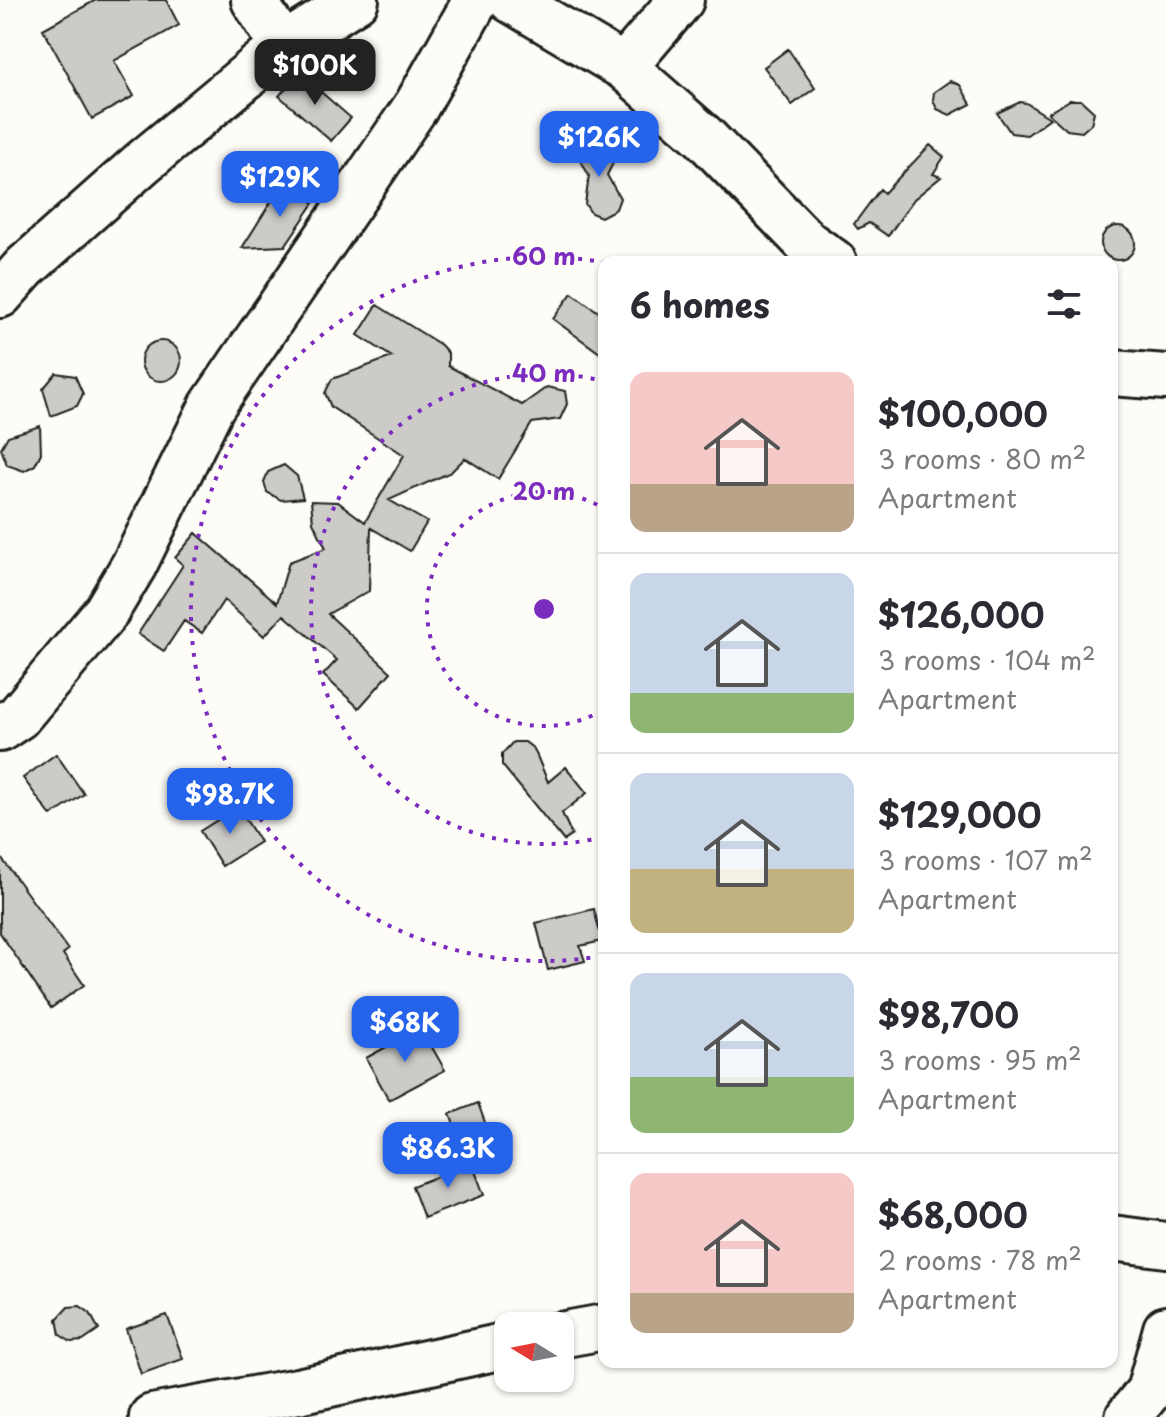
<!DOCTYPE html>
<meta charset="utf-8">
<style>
:root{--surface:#fff;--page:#f2f2f3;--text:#2b2b33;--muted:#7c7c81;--line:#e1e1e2;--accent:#2563eb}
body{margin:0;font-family:"Playpen Sans",sans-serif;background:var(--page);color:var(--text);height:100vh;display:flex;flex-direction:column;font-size:30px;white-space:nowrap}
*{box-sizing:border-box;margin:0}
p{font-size:26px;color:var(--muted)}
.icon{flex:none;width:44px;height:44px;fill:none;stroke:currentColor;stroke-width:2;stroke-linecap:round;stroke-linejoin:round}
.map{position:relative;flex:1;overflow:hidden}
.panel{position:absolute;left:598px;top:256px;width:520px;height:1112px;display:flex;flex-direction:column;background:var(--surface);border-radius:16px;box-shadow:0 2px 6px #0004}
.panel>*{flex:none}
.needle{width:52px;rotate:280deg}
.buttons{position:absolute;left:494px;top:1312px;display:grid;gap:16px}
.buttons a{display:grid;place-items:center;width:80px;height:80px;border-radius:16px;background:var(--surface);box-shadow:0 2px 6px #0004;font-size:40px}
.price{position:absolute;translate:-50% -68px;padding:0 18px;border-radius:16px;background:var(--accent);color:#fff;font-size:26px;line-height:52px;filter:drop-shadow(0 2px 4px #0008)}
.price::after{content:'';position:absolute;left:50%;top:48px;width:24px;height:18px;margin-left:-12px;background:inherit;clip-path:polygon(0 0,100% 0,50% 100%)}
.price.selected{background:#222;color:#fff}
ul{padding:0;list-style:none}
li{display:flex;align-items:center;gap:24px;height:200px;padding:0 32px}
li+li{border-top:2px solid var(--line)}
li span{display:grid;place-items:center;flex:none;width:224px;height:160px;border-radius:16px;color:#555}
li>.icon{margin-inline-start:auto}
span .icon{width:96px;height:96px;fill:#fffc;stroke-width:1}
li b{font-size:34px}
h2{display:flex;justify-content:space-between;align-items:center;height:96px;padding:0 32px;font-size:34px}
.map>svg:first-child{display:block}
.building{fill:#cccbc8;stroke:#1c1c1c;stroke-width:2}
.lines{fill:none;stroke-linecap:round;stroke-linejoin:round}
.street-casing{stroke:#1c1c1c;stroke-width:50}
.street{stroke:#fdfcf7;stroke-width:44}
.ring{fill:none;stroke:#7b2cbf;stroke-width:4;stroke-dasharray:4 8}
.centre{fill:#7b2cbf;stroke:#fdfcf7;stroke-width:4}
.ring-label{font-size:24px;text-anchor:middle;font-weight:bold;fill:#7b2cbf;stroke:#fdfcf7;stroke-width:6;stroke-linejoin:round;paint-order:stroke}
</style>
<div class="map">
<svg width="1166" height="1417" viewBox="0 0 1166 1417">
<rect width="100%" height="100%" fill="#fdfcf7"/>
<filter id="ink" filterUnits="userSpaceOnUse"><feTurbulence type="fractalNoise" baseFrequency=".0125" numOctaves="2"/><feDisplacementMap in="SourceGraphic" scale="16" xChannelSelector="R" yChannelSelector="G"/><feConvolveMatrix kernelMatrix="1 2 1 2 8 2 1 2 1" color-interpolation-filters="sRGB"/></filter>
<g filter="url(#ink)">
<path class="building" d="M96,0H166L179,25L114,61L134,96L92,119L43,29Z
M788,49L815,88L792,105L764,67Z
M299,73L351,118L331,141L279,96Z
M950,81L960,85L971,104L950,115L937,109L933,100L934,92Z
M1070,100H1081L1094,112L1091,124L1082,132L1067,130L1048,113Z
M1020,102L1026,103L1050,118L1027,135L1011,133L997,113Z
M599,140L613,151V163L607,175L620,198L616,209L601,217L591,213L585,204L589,176L578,155L588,143Z
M930,145L944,157L933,174L941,177L914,199L888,236L869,223L858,229L854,224L880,189L884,193Z
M283,183L314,203L285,246L242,248Z
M1101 243a17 17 0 1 1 34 0a17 17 0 1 1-34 0Z
M572,293L604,316V356L553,319Z
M377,305L441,345L448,353V366L522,405L547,387L565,391L567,404L560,419L532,423L498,479L465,458L451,472L389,500L427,522L410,551L371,528L369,591L328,614L391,672L359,708L323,675L337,660L284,615L264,636L224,600L202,633L184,621L164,651L138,634L183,565L175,558L196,533L277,603L289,562L326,548L313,522L311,501L338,502L365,522L404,455L331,407L325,393L332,379L392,357L358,335Z
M141 361a20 20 0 1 1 40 0a20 20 0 1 1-40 0Z
M56,373L75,376L83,394L77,406L51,416L43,389Z
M40,426L41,453L35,465L24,471L7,465L1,448L8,436Z
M284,465L297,476L303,498L281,500L267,492L264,482L268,472Z
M513,742H525L534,749L548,782L566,767L587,793L562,813L572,835L564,841L502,765V754Z
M56,754L84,794L51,816L23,778Z
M238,807L260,842L222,866L200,831Z
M0,856L68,950L63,954L84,985L51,1008L0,933Z
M594,909L602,941L580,946L585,961L548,970L536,923Z
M421,1028L445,1070L389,1100L366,1058Z
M478,1103L489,1134L461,1144L450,1114Z
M472,1163L484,1195L424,1218L412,1186Z
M80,1306L90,1313L99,1330L83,1341L71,1342L60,1335L57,1319L68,1307Z
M167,1315L183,1359L141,1374L126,1329Z"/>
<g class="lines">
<g class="street-casing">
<path id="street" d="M254,0L283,46
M511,0L624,67L703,136L807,243L834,262
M624,67L681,0
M0,295L25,267L142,163L283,46L356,0
M1112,373L1166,377
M0,729L18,717L106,612L134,565L212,406L417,105L476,0
M1112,1238L1166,1245
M560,1335L604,1327
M152,1417L298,1391L508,1345
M1128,1417L1149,1391L1166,1329"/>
</g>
<use href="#street" class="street"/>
</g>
</g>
<g class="ring">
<path d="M603 710A117 117 0 1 1 603 508"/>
<path d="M603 837A235 235 0 1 1 603 381"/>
<path d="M602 956A352 352 0 1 1 602 262"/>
</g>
<circle cx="544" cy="609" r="12" class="centre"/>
<g class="ring-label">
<text x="544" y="265">60 m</text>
<text x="544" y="382">40 m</text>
<text x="544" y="500">20 m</text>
</g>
</svg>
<div class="buttons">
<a><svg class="needle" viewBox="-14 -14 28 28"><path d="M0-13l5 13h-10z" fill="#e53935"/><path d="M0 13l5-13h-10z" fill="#7c7c81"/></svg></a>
</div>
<b class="price selected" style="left:315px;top:107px">$100K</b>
<b class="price" style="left:599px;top:179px">$126K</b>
<b class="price" style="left:280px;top:219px">$129K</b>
<b class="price" style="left:230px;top:836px">$98.7K</b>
<b class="price" style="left:405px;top:1064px">$68K</b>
<b class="price" style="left:448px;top:1190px">$86.3K</b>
<section class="panel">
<h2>6 homes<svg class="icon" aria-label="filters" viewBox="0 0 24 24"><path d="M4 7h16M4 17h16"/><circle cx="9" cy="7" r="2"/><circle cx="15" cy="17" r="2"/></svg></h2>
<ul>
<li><span style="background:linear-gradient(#f6c9c9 70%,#b9a48a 0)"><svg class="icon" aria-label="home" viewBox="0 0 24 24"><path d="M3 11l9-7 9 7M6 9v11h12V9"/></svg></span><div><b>$100,000</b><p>3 rooms · 80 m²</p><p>Apartment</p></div></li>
<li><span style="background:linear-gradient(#c9d6e8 75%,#8fb573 0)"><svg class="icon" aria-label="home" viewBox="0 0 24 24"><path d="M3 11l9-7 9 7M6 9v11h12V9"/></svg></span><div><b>$126,000</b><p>3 rooms · 104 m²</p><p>Apartment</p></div></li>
<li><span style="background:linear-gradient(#c9d6e8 60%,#c2b280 0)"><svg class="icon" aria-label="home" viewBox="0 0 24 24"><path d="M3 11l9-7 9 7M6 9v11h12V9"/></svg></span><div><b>$129,000</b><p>3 rooms · 107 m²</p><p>Apartment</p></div></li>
<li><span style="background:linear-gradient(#c9d6e8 65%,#8fb573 0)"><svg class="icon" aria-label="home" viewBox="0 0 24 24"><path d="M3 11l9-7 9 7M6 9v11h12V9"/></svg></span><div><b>$98,700</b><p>3 rooms · 95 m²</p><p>Apartment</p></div></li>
<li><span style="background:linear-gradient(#f6c9c9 75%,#b9a48a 0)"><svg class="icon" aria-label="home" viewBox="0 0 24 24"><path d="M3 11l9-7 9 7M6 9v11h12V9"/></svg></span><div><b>$68,000</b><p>2 rooms · 78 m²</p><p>Apartment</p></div></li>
</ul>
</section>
</div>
